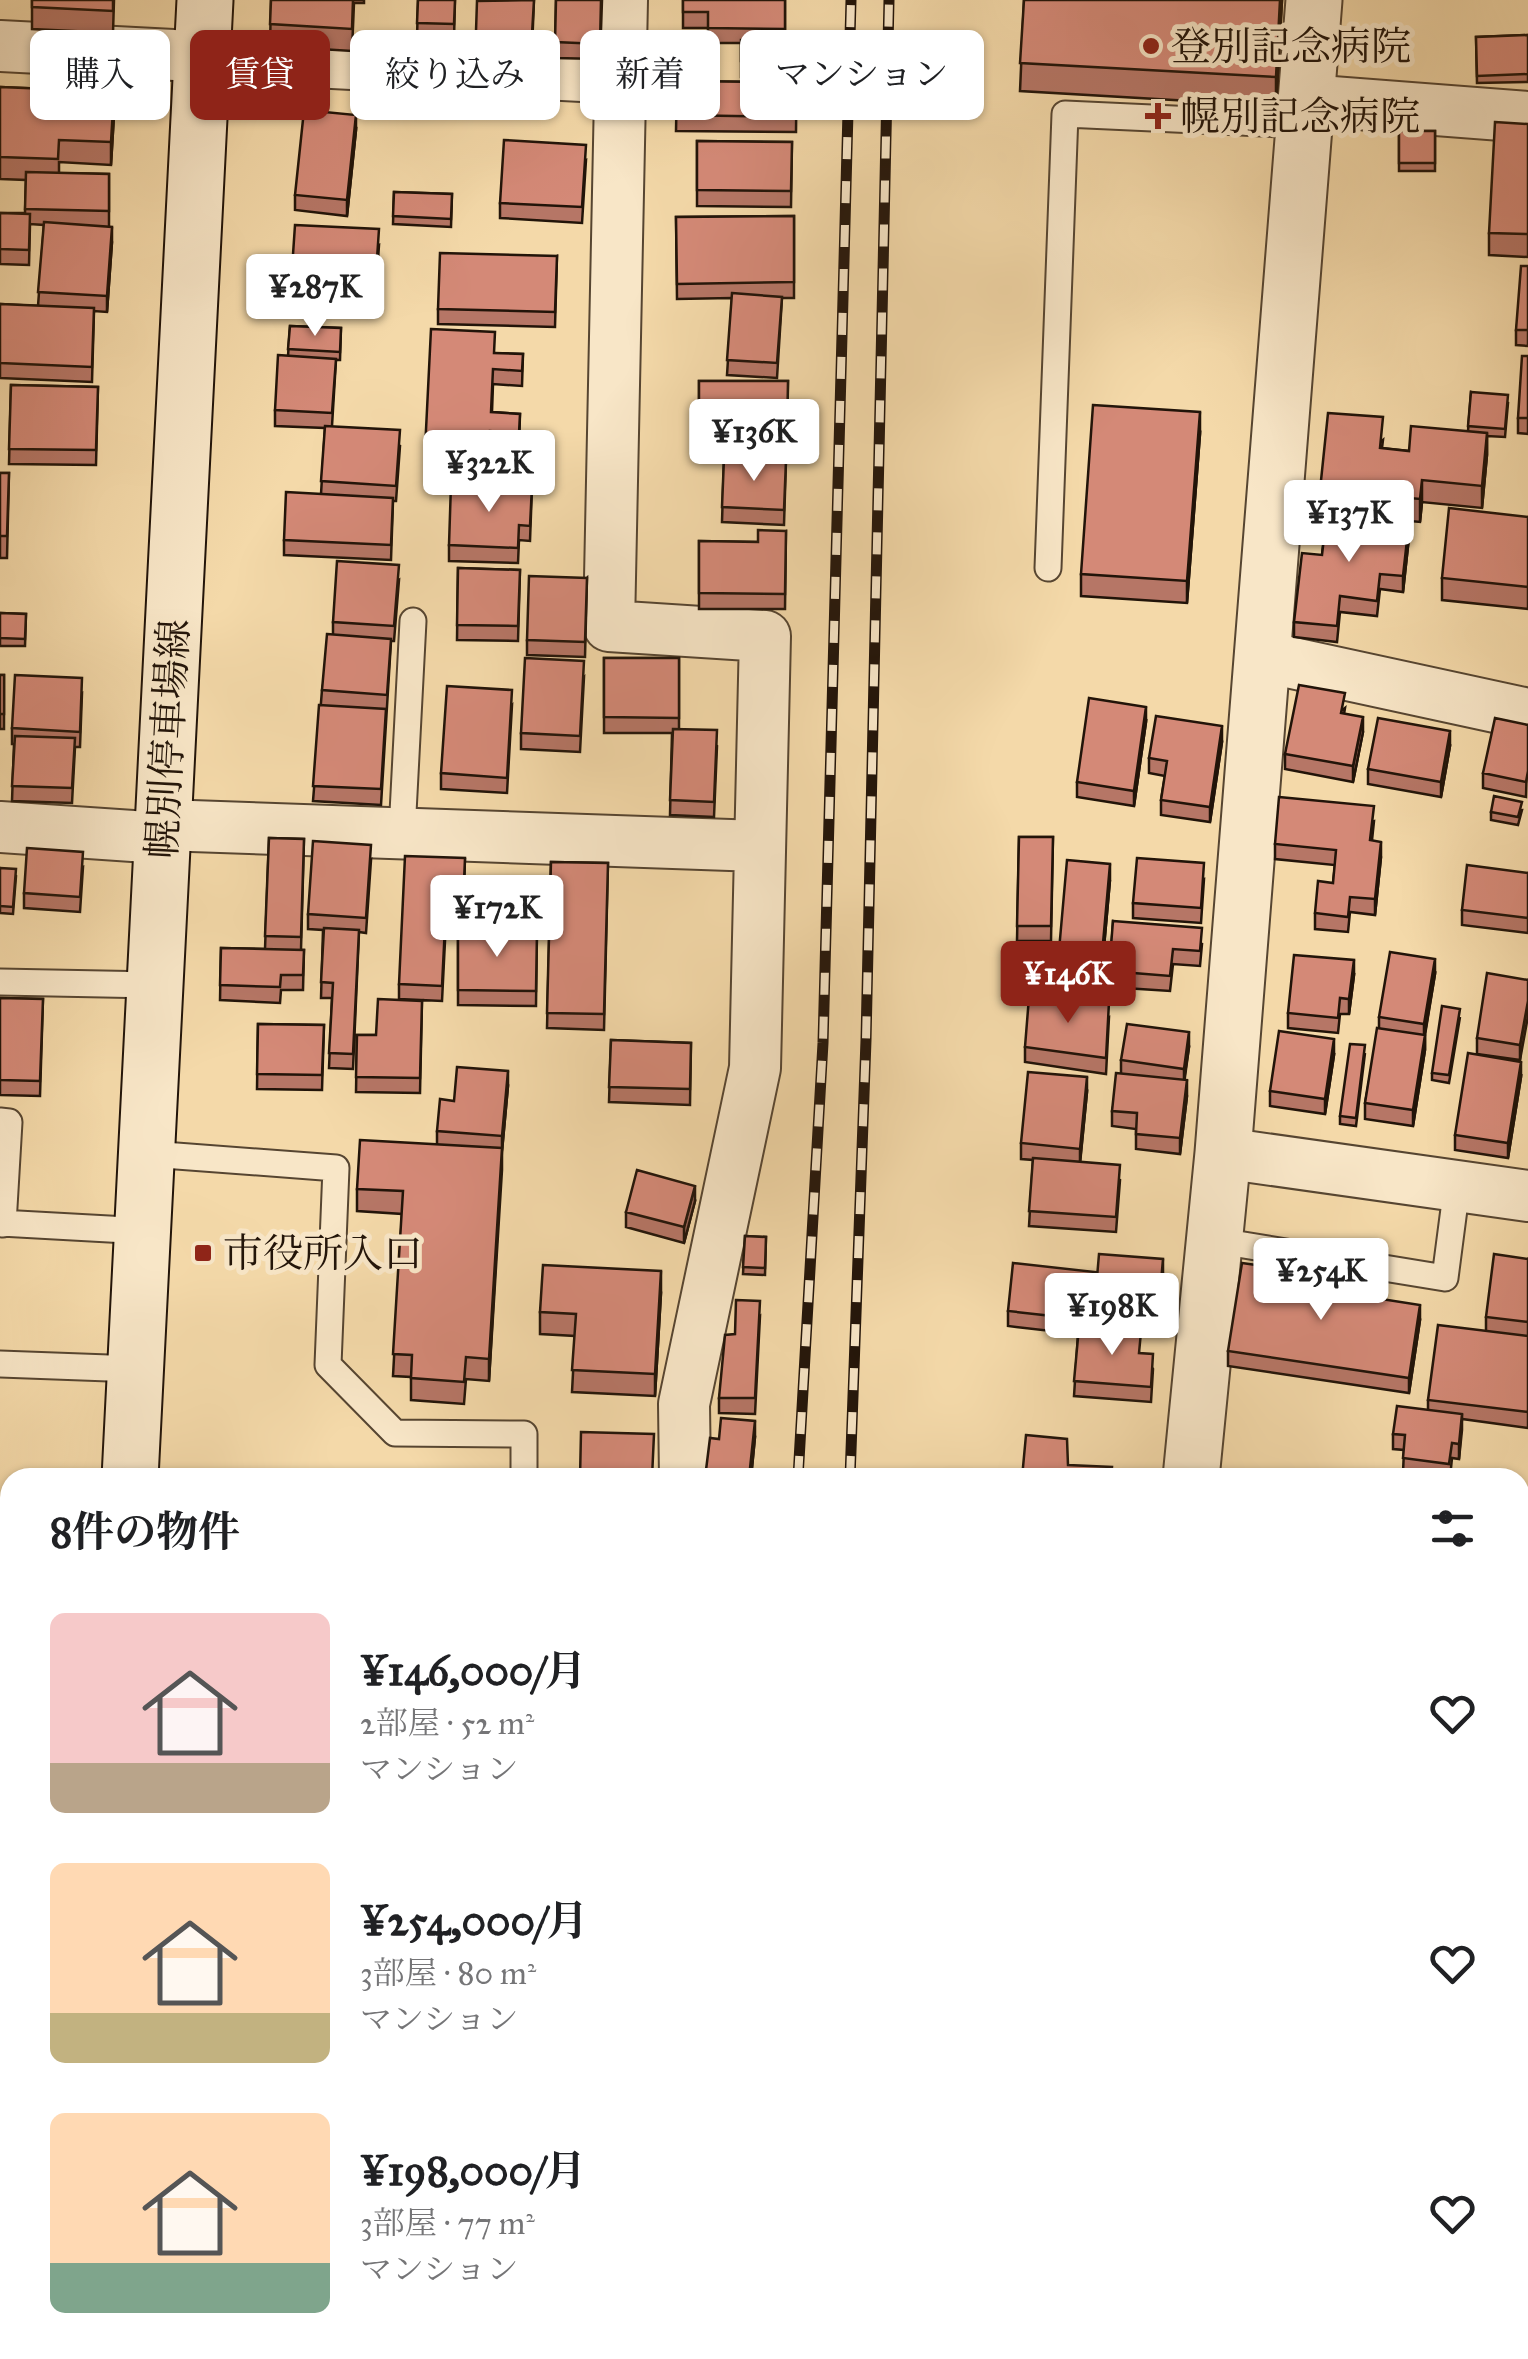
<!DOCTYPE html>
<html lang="ja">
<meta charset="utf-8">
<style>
:root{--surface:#fff;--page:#f6f6f6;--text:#202124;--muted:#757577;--accent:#8f2418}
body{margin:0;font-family:"IM FELL Great Primer","Noto Serif JP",serif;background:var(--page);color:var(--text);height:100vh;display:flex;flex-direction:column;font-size:38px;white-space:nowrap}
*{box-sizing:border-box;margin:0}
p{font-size:32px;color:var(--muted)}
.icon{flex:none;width:55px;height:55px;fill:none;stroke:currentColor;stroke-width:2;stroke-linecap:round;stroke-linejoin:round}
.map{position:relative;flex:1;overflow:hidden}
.panel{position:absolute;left:0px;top:1468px;width:1530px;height:892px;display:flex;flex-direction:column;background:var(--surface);border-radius:30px 30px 0 0;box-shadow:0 2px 8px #0004}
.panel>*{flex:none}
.banner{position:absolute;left:30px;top:30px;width:1000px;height:90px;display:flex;gap:20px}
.price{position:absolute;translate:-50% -85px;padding:0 22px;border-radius:10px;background:#fff;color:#222;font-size:32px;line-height:65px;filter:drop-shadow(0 2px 5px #0008)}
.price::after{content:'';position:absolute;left:50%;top:60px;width:30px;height:22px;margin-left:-15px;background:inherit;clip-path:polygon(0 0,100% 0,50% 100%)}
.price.on{background:var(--accent);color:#fff}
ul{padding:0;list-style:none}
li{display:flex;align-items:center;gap:30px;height:250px;padding:0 50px}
li span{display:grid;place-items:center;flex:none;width:280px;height:200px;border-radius:15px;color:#555}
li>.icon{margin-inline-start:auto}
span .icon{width:120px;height:120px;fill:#fffc;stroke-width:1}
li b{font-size:42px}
h2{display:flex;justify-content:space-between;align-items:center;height:120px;padding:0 50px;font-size:42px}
.pill{padding:0 35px;border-radius:15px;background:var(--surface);box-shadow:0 2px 8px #0004;font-size:35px;line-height:90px}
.pill.on{background:var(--accent);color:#fff}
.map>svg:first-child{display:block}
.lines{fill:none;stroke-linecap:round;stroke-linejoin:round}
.service-casing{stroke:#564531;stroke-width:29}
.minor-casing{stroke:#564531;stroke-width:54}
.tertiary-casing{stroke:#564531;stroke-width:59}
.secondary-casing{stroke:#221409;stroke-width:59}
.service{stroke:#f8e6c7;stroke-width:25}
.minor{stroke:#f8e6c7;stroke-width:50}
.tertiary{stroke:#f8e6c7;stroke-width:55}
.secondary{stroke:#f8e6c7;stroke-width:55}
.rail-casing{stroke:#221409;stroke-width:11}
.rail{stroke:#f8e6c7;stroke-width:8;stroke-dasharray:22;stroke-linecap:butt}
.wall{fill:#b67666;stroke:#221409;stroke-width:2.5}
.shaded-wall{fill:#946053;stroke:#221409;stroke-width:2.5}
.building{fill:#d48977;stroke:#221409;stroke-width:2.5}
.poi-dot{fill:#8f2418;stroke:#f8e6c7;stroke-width:4}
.labels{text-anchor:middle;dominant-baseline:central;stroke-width:10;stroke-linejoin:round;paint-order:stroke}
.poi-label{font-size:40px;fill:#221409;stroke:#f8e6c7;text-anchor:start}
.street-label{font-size:40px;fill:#221409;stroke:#f8e6c7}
</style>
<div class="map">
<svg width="1528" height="2359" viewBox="0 0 1528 2359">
<rect width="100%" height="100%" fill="#f4d9a9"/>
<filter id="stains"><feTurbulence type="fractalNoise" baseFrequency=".002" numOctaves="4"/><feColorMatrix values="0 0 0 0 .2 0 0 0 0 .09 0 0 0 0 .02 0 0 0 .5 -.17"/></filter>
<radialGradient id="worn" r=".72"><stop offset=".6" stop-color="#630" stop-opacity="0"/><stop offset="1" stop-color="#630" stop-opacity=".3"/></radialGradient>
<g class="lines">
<g class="service-casing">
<path id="service" d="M1048,568L1065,114L1303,125
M402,832L413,621
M0,982L155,985
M0,1121L9,1122L3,1224
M150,1154L336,1168L328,1365L395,1433L524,1434V1478
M0,1223L145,1231
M1213,1240L1445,1278L1457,1186
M0,1364L136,1369
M708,2359L709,2350
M857,2359V2350"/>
</g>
<g class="minor-casing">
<path id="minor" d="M622,0L609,626L765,636L755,1068L684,1404L685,1478
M0,46L621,78
M1306,100L1528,117
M1260,656L1528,714
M163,825L759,846
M0,827L162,838
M1223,1153L1528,1196
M425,2359V2350
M1321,2359V2350"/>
</g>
<g class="tertiary-casing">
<path id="tertiary" d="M1191,1478L1223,1153L1314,0
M0,1591H10"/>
</g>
<g class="secondary-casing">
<path id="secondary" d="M130,1478L205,0
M1520,1759L1528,1760
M94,2359V2350"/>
</g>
<use href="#service" class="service"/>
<use href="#minor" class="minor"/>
<use href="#tertiary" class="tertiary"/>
<use href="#secondary" class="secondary"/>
<g class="rail-casing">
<path id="rail" d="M798,1478L823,1043L851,0
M850,1478L866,1040L889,0
M773,2359L774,2350
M819,2359V2350"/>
</g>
<use href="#rail" class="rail"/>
</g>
<path class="wall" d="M32,0H114L113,33L32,29Z
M271,0H364V3H354L352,51L270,46Z
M418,0H455L454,39L417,38Z
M534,0L532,49L476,47V31Z
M556,0H602L600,59L555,58Z
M683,0H785V40L797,41L796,132L676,131L677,81L764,82V77H741V43H708V28H683Z
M1024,0H1282L1276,106L1020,91Z
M1528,35V82L1477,83L1476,37Z
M116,81L111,165L59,162V173L109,174V226L112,242L107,312L94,311L92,382L0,378V304L38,306L44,225L30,224L29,265L0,264V213H25L26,180L0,179V87L72,90Z
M1528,124V257L1489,255V233Z
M356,130L347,216L295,210V195Z
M1399,131H1435V171H1399Z
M697,141L792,142L791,207L697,206Z
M586,160L582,223L500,218V203Z
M394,192L452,194L451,227L393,224Z
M794,216V298H782L777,378L727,375L732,298L677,299L676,217Z
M379,245L375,304L291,299V284Z
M557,256L555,327L438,324V309Z
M1528,266V346L1516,345V330Z
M290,326L341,328L340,360H336L332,426L400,446L396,501H393L391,560L284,555V540L321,494L325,428L275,426V410L288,356Z
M495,353L523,354L522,386L493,384L492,412L520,414L519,448L490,446L489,468L425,466V450Z
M1528,356V434L1518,433V418Z
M699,381H788L787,450H699Z
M11,385L98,387L96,465L9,464Z
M1471,392L1508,403L1505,437L1487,436V455L1482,508L1422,502L1420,522L1347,515L1409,537L1403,592L1380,589L1377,616L1340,612L1337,642L1294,637V622L1322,555L1327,513L1320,512V490L1383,440L1382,448L1409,451L1468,431Z
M1200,434L1187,603L1081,596V574Z
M724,458L786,460L784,525L722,522Z
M0,473H9L7,558H0Z
M532,486L530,541L519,540L518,563L449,561V545Z
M1528,517V609L1442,600V578Z
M786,531L785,609H699V541L758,542Z
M458,568L520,570L518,641L457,640Z
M587,578L585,657L527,655V640Z
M399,580L394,641H391L381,805L313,801L322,690L333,635V622Z
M0,613L26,614L25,646H0Z
M604,658H679V729L717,746L714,817L670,815L672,733H604Z
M0,675H4V729H0Z
M584,677L580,752L521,749V733Z
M82,693L80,747H75L72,803L12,801L14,744H12V728Z
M512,705L507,793L441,789V773Z
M1345,708L1344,714L1363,732L1353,782L1285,769V754Z
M1146,722L1134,806L1077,797V782Z
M1528,725L1526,797L1483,788V773Z
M1222,742L1210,822L1161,815V800L1165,776L1149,773V758Z
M1450,746L1441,797L1368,784V769Z
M1522,810L1518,825L1491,820V812Z
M1374,821L1372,840L1381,857L1375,915L1350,912L1348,932L1315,929V913L1333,883L1335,865L1275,859V844Z
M1019,837H1053L1051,941H1017Z
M269,838L304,839L301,950H304L303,990H281L280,1003L220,1000L221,948L265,949Z
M465,858L463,922L446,921L442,1001L399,999V984Z
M371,860L366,933L359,932L353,1069L329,1068L332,998H321L323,930L308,929V914Z
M551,862L608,863L604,1030L547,1028Z
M83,867L80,912L24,908V893Z
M0,868L16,876L13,914L0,913Z
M1528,873V933L1462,925V910Z
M1204,879L1201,923L1133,918V903Z
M1110,880L1100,992L1057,988V973Z
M1113,921L1202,944L1200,966L1173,964L1170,991L1109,987Z
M458,929L537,930L536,1006L458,1005Z
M1435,974L1425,1035V1050L1413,1126L1365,1119V1103L1379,1028V1017Z
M1354,975L1349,1014H1340L1338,1033L1288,1028V1013Z
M1528,980L1520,1060L1477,1054V1038Z
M0,998L43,999L40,1096L0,1095Z
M422,1001L420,1093L356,1092L357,1035H376Z
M1109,1017L1106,1074L1025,1062V1047Z
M1460,1017L1449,1083L1432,1080V1073Z
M258,1024L324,1025L322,1090L257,1089Z
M611,1040L691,1043L690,1105L609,1102Z
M1189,1047L1184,1080L1187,1096L1180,1154L1136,1149V1129L1112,1126V1111L1121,1074V1060Z
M1365,1053L1356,1126L1340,1124V1116Z
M1334,1055L1325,1114L1270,1106V1091Z
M1521,1077L1508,1158L1455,1150V1135Z
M508,1086L502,1151L489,1381L466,1379L464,1404L411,1400V1377L393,1376L402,1214L357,1211V1189L437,1144V1131L454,1101Z
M1087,1092L1080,1162L1120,1180L1116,1232L1029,1226L1033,1160L1021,1159V1143Z
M695,1201L684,1243L626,1227V1212Z
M745,1236L766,1237L765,1275L743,1274Z
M1528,1259V1428L1462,1419L1459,1459L1452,1458L1450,1478L1403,1473L1404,1450L1393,1449V1434L1428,1410V1400L1486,1331V1317Z
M1163,1275L1158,1333L1094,1328V1313Z
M1095,1288L1090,1328L1140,1353L1153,1369L1151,1402L1074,1396L1078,1334L1008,1326V1311Z
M661,1293L655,1396L572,1392L575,1336L540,1334V1312Z
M760,1316L755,1414L719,1413V1398L735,1334Z
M1420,1320L1409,1393L1228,1366V1351Z
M755,1437L751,1478H706V1470L719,1439Z
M1520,1589L1528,1590V1642L1525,1670L1520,1669Z
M450,2350L540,2359H450Z"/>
<path class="shaded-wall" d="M1280,0H1282L1276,106V77Z
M116,59V81L111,165V142Z
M356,115V130L347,216V200Z
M112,227V242L107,312V296Z
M1200,412V434L1187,603V581Z
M1487,433V455L1482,508V486Z
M1422,480V502L1420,522V499Z
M1409,522V537L1403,592V576Z
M1146,707V722L1134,806V791Z
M1363,717V732L1353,782V766Z
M1222,726V742L1210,822V807Z
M1450,731V746L1441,797V782Z
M1381,842V857L1375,915V899Z
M1110,864V880L1100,992V977Z
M1435,959V974L1424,1039V1024Z
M1354,960V975L1349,1014V999Z
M1528,1001V1016L1520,1060V1045Z
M1189,1032V1047L1184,1084V1069Z
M1425,1035V1050L1413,1126V1110Z
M1334,1039V1055L1325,1114V1099Z
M1521,1062V1077L1508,1158V1143Z
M508,1071V1086L502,1152V1136Z
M1087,1077V1092L1080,1164V1149Z
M1187,1080V1096L1180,1154V1138Z
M502,1148V1170L489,1381V1359Z
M695,1186V1201L684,1243V1227Z
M1163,1259V1275L1158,1333V1318Z
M661,1271V1293L655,1396V1374Z
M1095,1272V1288L1089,1335V1320Z
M1420,1305V1320L1409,1393V1378Z
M1462,1414V1430L1459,1459V1444Z
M755,1421V1437L751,1478H749Z
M1528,1627V1642L1525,1670V1654Z"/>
<path class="building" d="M32,0H113V11L32,7Z
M271,0H353L352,29L270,24Z
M418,0H455L454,24L417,23Z
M534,0L532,34L476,31L477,1Z
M556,0H601L600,44L555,42Z
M683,0H785V29L708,28V12H683Z
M1024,0H1280L1276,77L1020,63Z
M1528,35V74L1477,76L1476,37Z
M741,40L797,41L796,117L676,115L677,81L764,82V62L741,61Z
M74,58L116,59L111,142L59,140L58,159L0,157V87L72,90Z
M304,110L356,115L347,200L295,195Z
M1495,122L1528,124V234L1489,233Z
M1399,131H1435V163H1399Z
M504,140L586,145L582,207L500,203Z
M697,141L792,142L791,191L697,190Z
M26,172L109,174V211L25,209Z
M394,192L452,194L451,219L393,216Z
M0,213L30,214L29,250L0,249Z
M794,216V282L677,284L676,217Z
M44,222L112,227L107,296L38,292Z
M295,225L379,229L375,289L291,284Z
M440,253L557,256L555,312L438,309Z
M1521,266H1528V330H1516Z
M732,293L782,297L777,363L727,360Z
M0,304L94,308L92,367L0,363Z
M290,326L341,328L340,352L288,349Z
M431,329L495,332L494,353L523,354L522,371L493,369L491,412L520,414L519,433L490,431L489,453L425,450Z
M278,355L336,359L332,413L275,410Z
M1522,356H1528V418H1518Z
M699,381H788L787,435H699Z
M11,385L98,387L96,450L9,449Z
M1471,392L1508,395L1505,429L1468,426Z
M1093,405L1200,412L1187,581L1081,574Z
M1328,413L1383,417L1380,448L1409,451L1411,426L1487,433L1482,486L1422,480L1420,499L1320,490Z
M325,426L400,430L396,486L321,481Z
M724,458L786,460L784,510L722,507Z
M0,473H9L7,536H0Z
M451,484L532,486L530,526L519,525L518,548L449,545Z
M286,492L393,498L391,545L284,540Z
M1449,508L1528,517V587L1442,578Z
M1327,512L1409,522L1403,576L1380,574L1377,601L1340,596L1337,626L1294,622L1302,553L1322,555Z
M758,530L786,531L785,594L699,593V541L758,542Z
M337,561L399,565L394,626L333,622Z
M458,568L520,570L518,626L457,625Z
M529,576L587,578L585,642L527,640Z
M0,613L26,614L25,639L0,638Z
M327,634L391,639L387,695L322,690Z
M525,658L584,661L580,736L521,733Z
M604,658H679V718L604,717Z
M0,675H4V714H0Z
M15,675L82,678L80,732L12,728Z
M1299,685L1345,693L1341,713L1363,717L1353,766L1285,754Z
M447,686L512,690L507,778L441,773Z
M1089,698L1146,707L1134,791L1077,782Z
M319,705L386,709L381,789L313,786Z
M1156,716L1222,726L1210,807L1161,800L1167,761L1149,758Z
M1378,718L1450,731L1441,782L1368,769Z
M1495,718L1528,725V771L1526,782L1483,773Z
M673,729L717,730L714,802L670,800Z
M15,736L75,738L72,788L12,786Z
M1494,796L1522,802L1518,817L1491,812Z
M1279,797L1374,806L1370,840L1381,842L1375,899L1350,897L1348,917L1315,913L1318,881L1333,883L1336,850L1275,844Z
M1019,837H1053L1051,926H1017Z
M269,838L304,839L301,937L265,936Z
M313,841L371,845L366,918L308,914Z
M27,848L83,852L80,897L24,893Z
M405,856L465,858L463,906H446L442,986L399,984Z
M1137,858L1204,863L1201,908L1133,903Z
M1067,860L1110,864L1100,977L1057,973Z
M551,862L608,863L604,1014L547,1013Z
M1467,865L1528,873V918L1462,910Z
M0,868L16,869L13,907L0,906Z
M1113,921L1202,928L1200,951L1173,949L1170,976L1109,971Z
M324,928L359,930L353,1054L329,1053L333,983L321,982Z
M458,929L537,930L536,991L458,990Z
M221,948L304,950L303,975H281L280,987L220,985Z
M1390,952L1435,959L1424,1024L1379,1017Z
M1294,955L1354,960L1349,999L1340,998L1338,1018L1288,1013Z
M1487,973L1528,980V1001L1520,1045L1477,1038Z
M1029,997L1109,1002L1106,1058L1025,1047Z
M0,998L43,999L40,1081L0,1080Z
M378,999L422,1001L420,1078L356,1077L357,1035H376Z
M1442,1006L1460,1009L1449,1075L1432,1073Z
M258,1024L324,1025L322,1075L257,1074Z
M1127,1024L1189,1032L1184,1069L1121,1060Z
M1377,1028L1425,1035L1413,1110L1365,1103Z
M1279,1031L1334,1039L1325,1099L1270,1091Z
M611,1040L691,1043L690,1089L609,1087Z
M1350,1044L1365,1045L1356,1118L1340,1116Z
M1468,1053L1521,1062L1508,1143L1455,1135Z
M457,1067L508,1071L502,1136L437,1131L440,1099L454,1101Z
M1028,1072L1087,1077L1080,1149L1021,1143Z
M1116,1073L1187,1080L1180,1138L1136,1134L1137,1113L1112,1111Z
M360,1140L502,1148L489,1359L466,1357L464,1382L411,1378L412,1355L393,1354L403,1191L357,1189Z
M1033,1158L1120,1165L1116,1217L1029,1211Z
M637,1170L695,1186L684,1227L626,1212Z
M745,1236L766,1237L765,1268L743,1267Z
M1099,1254L1163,1259L1158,1318L1094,1313Z
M1494,1254L1528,1259V1322L1486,1317Z
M1013,1263L1095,1272L1089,1320L1008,1311Z
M1242,1263L1332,1276L1330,1291L1420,1305L1409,1378L1228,1351Z
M543,1265L661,1271L655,1374L572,1370L576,1314L540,1312Z
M736,1300L760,1301L755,1398H719L725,1335L735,1334Z
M1438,1325L1528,1336V1412L1428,1400Z
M1079,1327L1141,1332L1139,1353L1153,1354L1151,1387L1074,1381Z
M1397,1406L1462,1414L1459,1444L1452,1443L1449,1464L1403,1458L1405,1435L1393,1434Z
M721,1418L755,1421L749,1478H714L715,1472L706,1470L710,1438L719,1439Z
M581,1432L654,1434L652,1478H580Z
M1026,1435L1067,1439L1068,1465L1112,1467L1111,1478H1022Z
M1520,1589L1528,1590V1627L1525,1654H1520Z
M1520,2126L1528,2127V2359H1341L1342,2350H1520Z
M450,2350H539V2359L450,2355Z"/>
<g class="poi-dot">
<circle cx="1151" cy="46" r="10"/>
<path d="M1153 101h10v10h10v10h-10v10h-10v-10h-10v-10h10z"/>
<rect x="193" y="1243" width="20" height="20" rx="5"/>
</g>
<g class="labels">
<g class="poi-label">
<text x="1171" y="46">登別記念病院</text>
<text x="1180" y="116">幌別記念病院</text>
<text x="223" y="1253">市役所入口</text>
</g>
<g class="street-label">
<text transform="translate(168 739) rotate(-87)">幌別停車場線</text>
</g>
</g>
<rect width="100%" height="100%" filter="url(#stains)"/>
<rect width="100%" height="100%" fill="url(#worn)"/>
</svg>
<b class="price" style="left:315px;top:339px">¥287K</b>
<b class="price" style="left:754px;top:484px">¥136K</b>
<b class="price" style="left:489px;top:515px">¥322K</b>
<b class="price" style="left:1349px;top:565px">¥137K</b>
<b class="price" style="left:497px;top:960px">¥172K</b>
<b class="price on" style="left:1068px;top:1026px">¥146K</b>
<b class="price" style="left:1321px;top:1323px">¥254K</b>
<b class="price" style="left:1112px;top:1358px">¥198K</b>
<div class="banner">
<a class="pill">購入</a>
<a class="pill on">賃貸</a>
<a class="pill">絞り込み</a>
<a class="pill">新着</a>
<a class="pill">マンション</a>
</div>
<section class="panel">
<h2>8件の物件<svg class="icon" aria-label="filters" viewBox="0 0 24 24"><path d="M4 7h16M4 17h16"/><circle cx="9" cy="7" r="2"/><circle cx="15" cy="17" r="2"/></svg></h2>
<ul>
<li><span style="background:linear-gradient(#f6c9c9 75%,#b9a48a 0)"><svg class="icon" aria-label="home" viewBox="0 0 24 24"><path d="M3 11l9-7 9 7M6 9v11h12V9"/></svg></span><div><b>¥146,000/月</b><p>2部屋 · 52 m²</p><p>マンション</p></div><svg class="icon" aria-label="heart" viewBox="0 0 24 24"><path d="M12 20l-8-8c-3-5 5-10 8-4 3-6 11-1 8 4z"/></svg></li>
<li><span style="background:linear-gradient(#ffd9b3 75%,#c2b280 0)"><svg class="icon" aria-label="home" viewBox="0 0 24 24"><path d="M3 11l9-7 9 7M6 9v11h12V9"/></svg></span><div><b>¥254,000/月</b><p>3部屋 · 80 m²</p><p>マンション</p></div><svg class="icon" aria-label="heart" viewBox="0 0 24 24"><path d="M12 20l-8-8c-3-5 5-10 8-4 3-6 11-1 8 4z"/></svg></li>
<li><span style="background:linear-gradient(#ffd9b3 75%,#7fa58c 0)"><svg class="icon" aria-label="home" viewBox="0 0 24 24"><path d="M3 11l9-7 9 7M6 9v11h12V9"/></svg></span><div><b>¥198,000/月</b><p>3部屋 · 77 m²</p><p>マンション</p></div><svg class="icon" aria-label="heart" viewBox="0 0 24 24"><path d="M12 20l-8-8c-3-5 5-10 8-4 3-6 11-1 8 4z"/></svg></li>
</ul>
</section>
</div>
